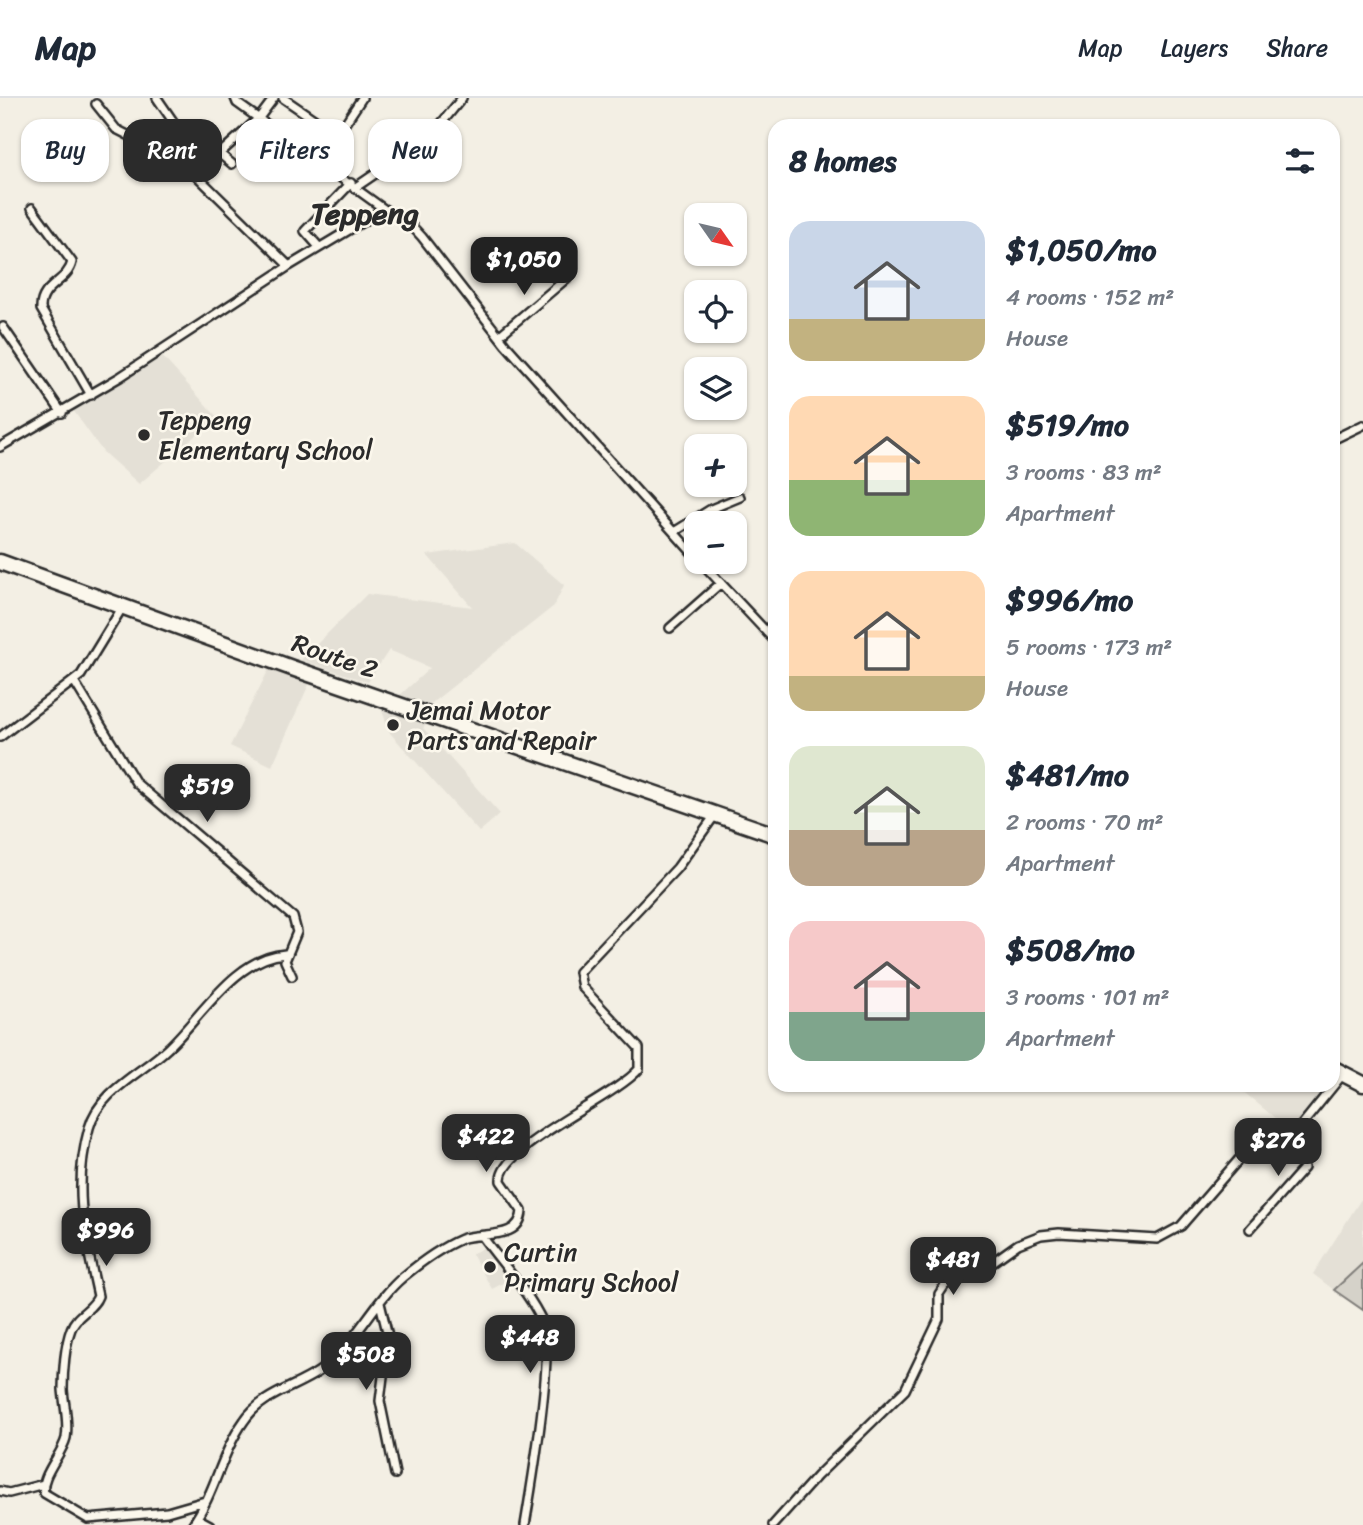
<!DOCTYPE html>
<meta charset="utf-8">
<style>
:root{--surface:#fff;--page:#f2f2f3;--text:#1f2937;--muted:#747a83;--line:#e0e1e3;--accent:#2b2b2b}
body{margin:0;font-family:Sriracha,sans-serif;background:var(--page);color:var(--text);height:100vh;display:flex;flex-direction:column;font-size:26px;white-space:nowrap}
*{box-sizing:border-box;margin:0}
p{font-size:23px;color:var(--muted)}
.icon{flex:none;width:38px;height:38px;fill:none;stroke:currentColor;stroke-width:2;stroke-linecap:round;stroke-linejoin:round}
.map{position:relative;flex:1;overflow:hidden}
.side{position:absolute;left:768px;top:21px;width:572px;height:973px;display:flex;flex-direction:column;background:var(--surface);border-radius:21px;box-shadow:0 2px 5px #0004}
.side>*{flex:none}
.top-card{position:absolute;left:21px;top:21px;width:642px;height:63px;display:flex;gap:14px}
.needle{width:46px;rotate:124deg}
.controls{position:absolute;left:684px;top:105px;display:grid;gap:14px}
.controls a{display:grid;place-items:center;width:63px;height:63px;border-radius:14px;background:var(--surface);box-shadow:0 2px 5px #0004;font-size:35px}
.price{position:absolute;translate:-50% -60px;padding:0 16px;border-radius:14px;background:var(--accent);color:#fff;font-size:23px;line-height:46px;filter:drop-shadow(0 2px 4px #0008)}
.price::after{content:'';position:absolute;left:50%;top:42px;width:21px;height:16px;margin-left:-10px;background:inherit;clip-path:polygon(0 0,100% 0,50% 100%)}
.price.active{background:#222;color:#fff}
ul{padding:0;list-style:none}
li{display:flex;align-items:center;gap:21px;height:175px;padding:0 21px}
li span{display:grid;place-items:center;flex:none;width:196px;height:140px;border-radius:21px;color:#555}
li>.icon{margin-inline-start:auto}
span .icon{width:84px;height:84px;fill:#fffc;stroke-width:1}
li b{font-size:30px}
h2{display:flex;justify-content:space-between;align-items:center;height:84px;padding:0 21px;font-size:30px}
.tag{padding:0 24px;border-radius:21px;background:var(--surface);box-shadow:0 2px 5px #0004;font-size:24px;line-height:63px}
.tag.active{background:var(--accent);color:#fff}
header{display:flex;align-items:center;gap:42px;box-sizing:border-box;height:98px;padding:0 35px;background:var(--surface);border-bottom:2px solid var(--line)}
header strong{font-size:33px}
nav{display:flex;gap:38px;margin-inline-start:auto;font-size:24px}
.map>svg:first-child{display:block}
.built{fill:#e4e0d6}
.green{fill:#d5d2c9;stroke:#807e7a;stroke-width:2}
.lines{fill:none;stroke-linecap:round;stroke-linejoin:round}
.street-casing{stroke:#2b2b2b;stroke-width:12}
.highway-casing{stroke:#2b2b2b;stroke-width:19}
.street{stroke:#fbf7ec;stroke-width:7}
.highway{stroke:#fbf7ec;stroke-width:14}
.poi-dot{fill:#2b2b2b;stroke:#fbf7ec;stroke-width:2.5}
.labels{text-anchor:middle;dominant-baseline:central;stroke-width:5;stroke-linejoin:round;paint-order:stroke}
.poi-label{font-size:26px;fill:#2b2b2b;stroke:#fbf7ec;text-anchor:start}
.street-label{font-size:26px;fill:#2b2b2b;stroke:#fbf7ec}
.quarter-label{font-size:30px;font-weight:bold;fill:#2b2b2b;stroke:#fbf7ec}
</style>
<header>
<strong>Map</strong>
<nav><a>Map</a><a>Layers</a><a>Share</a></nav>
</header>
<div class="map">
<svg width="1363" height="1427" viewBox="0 0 1363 1427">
<rect width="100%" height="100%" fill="#f3efe4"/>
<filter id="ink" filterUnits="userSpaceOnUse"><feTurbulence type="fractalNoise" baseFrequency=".0143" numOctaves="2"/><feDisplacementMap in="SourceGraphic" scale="14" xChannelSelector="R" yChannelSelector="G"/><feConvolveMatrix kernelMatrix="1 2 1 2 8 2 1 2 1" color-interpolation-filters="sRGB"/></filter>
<g filter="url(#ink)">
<path class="built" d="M161,257L217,319L139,386L103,354L73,312Z
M515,445L564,487L554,508L428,608L399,598L430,570L389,552L368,584L301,562L367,496L472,509L427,457Z
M269,571L310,584L272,668L230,648Z
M380,607L429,624L423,630L500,716L479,734L390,635Z
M1241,987H1332L1293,1035L1239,990Z
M1363,1098V1165L1334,1192L1313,1176Z
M486,1148L509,1182L492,1191L472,1156Z"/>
<path class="green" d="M1363,1165V1212L1334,1192Z"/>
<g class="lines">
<g class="street-casing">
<path id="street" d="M157,0L179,32L210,64
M235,0L237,5L384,111
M283,0L337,37
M96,6L116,31L167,57L196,77L289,168
M220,56L232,66
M320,63L362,0
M196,77L259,20L274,0
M356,89L432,37L462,0
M32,110L72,164C68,184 40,187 41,211L91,297
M319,149L305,133L351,85
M3,229L62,315
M499,238L567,180
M1334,341L1363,327
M0,349L120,279L289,168L384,111L409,125L422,139L506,247L696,459
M674,434L711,411L740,399
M701,464L775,543
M670,530L721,485
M74,583L136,685L293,819L297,834L285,863L292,878
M0,639L81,577L122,510
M1250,1131L1304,1070L1302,1059L1290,1045L1291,1037
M482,1138C502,1166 529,1194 543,1225C555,1252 531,1391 525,1427
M380,1205L388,1238L380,1303L395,1376
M0,1393L9,1395L44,1386
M205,1403L167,1414L88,1421L44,1395C40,1378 62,1357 66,1340C69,1324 64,1307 63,1291C63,1274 65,1247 71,1231C76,1216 93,1212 98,1198C85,1139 72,1091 89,1030C99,993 142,975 167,951C201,920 234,860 285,856
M197,1420L210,1427
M192,1427C215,1396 221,1355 244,1323C261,1297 294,1290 318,1274C352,1252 372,1205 403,1179C421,1164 440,1150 461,1141C480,1133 520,1144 522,1113L501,1083C498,1049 616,999 639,971V950L582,889L579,874L677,770L715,717
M773,1427L817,1378L905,1292L939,1221V1196L945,1187L977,1175L1018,1146L1041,1137L1059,1135L1157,1141L1181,1128L1261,1036L1296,1034L1343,976"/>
</g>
<g class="highway-casing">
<path id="highway" d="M0,464L292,570L775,737
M1334,971L1363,986"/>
</g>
<use href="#street" class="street"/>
<use href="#highway" class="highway"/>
</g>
</g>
<g class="poi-dot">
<circle cx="144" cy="337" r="7"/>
<circle cx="393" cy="627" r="7"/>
<circle cx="490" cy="1169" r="7"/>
</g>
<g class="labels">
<g class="poi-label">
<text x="158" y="322">Teppeng<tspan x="158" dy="30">Elementary School</tspan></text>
<text x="407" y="612">Jemai Motor<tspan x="407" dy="30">Parts and Repair</tspan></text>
<text x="504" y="1154">Curtin<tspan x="504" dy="30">Primary School</tspan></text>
</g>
<g class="street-label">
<text transform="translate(335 558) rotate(19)">Route 2</text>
</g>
<g class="quarter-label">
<text x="365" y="116">Teppeng</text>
</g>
</g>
</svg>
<div class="controls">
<a><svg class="needle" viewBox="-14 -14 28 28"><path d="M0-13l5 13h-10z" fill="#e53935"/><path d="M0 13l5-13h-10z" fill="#747a83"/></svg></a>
<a><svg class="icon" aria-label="locate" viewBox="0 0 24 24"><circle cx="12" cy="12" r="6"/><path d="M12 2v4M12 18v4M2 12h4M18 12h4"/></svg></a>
<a><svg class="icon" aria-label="layers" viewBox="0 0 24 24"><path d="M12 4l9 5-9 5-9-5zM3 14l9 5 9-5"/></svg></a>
<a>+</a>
<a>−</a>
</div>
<b class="price active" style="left:524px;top:199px">$1,050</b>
<b class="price" style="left:207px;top:726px">$519</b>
<b class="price" style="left:486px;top:1076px">$422</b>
<b class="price" style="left:1278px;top:1080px">$276</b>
<b class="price" style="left:106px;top:1170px">$996</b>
<b class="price" style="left:953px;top:1199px">$481</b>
<b class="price" style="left:530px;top:1277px">$448</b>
<b class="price" style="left:366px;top:1294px">$508</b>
<div class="top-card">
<a class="tag">Buy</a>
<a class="tag active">Rent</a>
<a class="tag">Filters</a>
<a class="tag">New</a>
</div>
<section class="side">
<h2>8 homes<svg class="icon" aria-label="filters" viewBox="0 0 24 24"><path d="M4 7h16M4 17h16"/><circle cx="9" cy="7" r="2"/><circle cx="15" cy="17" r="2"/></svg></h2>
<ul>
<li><span style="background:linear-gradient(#c9d6e8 70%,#c2b280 0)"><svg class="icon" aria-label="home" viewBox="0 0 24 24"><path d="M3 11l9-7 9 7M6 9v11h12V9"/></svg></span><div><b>$1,050/mo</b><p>4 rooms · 152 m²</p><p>House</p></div></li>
<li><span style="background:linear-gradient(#ffd9b3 60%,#8fb573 0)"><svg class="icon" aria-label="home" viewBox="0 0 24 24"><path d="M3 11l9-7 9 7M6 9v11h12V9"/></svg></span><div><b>$519/mo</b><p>3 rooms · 83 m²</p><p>Apartment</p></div></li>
<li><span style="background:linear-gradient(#ffd9b3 75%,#c2b280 0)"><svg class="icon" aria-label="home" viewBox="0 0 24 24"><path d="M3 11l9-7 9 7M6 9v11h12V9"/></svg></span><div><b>$996/mo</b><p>5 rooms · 173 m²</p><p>House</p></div></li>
<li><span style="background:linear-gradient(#dfe7d0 60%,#b9a48a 0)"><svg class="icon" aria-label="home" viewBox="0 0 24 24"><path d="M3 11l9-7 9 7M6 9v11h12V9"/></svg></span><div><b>$481/mo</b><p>2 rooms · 70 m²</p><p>Apartment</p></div></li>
<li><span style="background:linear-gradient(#f6c9c9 65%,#7fa58c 0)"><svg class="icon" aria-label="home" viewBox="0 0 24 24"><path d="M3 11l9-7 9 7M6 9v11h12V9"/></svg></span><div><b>$508/mo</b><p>3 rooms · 101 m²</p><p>Apartment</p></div></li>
</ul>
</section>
</div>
